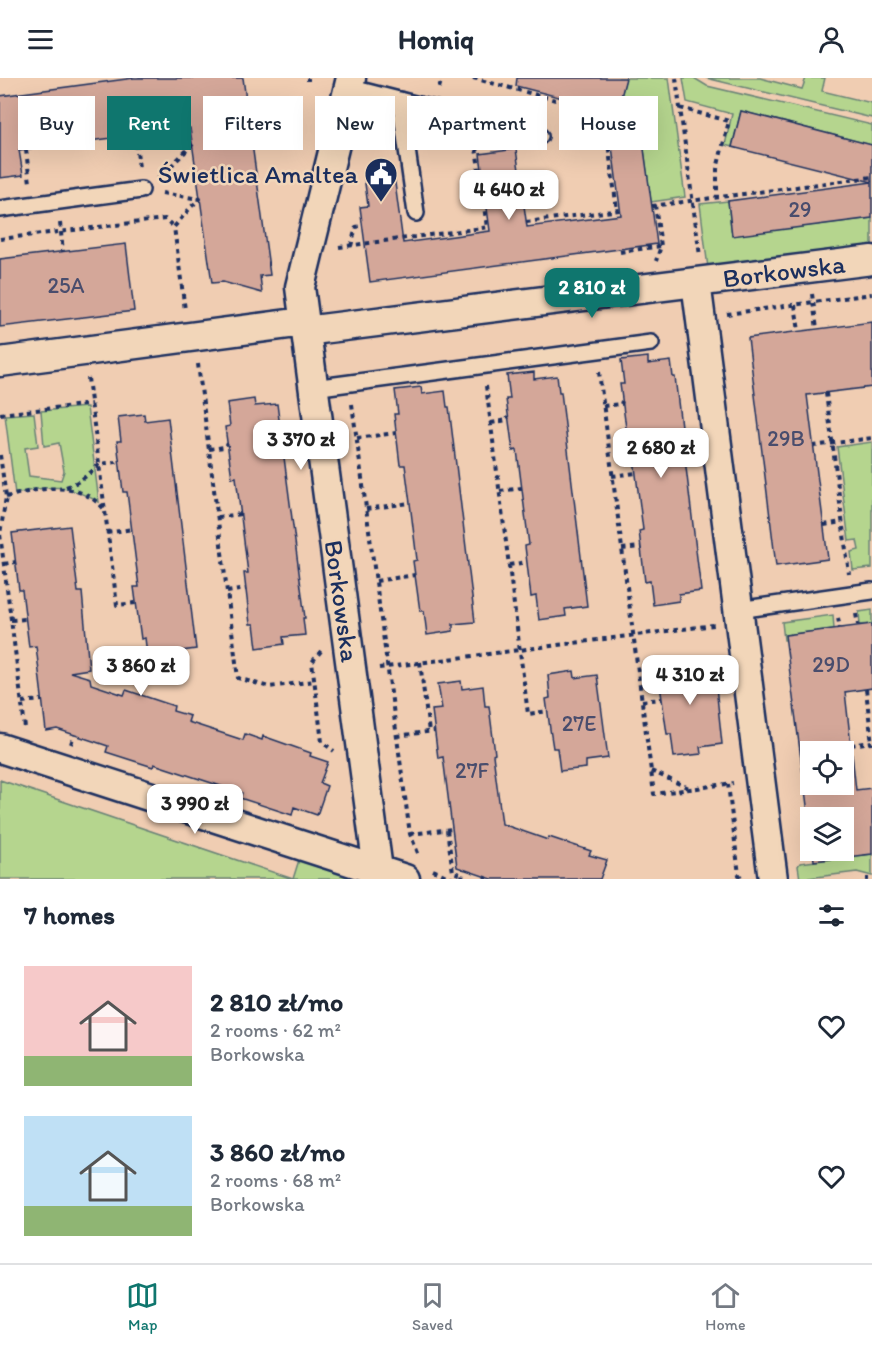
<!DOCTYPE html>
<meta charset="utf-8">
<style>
:root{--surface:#fff;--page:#f6f6f7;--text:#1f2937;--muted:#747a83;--line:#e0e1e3;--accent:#0f766e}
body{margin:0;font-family:Itim,sans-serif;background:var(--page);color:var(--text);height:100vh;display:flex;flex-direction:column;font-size:22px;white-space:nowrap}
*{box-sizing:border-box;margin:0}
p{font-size:20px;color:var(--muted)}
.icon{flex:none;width:33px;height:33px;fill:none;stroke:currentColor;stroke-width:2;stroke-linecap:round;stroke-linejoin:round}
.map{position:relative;height:801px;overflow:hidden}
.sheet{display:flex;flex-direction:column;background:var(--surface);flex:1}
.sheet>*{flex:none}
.banner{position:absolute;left:18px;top:18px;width:837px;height:54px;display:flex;gap:12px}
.tools{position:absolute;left:800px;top:663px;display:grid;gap:12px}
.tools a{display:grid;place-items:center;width:54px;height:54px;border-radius:0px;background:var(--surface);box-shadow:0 6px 24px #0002;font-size:30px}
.price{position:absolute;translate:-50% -51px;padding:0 14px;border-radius:12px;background:#fff;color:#222;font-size:20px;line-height:39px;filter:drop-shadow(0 2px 3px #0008)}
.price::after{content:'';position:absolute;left:50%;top:36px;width:18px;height:14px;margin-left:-9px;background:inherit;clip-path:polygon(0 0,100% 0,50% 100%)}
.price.active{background:var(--accent);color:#fff}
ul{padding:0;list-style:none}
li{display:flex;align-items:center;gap:18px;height:150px;padding:0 24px}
li span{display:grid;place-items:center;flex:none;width:168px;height:120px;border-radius:0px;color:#555}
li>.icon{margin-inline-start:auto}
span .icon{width:72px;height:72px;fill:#fffc;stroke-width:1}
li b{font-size:26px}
h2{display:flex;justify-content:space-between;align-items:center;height:72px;padding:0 24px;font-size:26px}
.chip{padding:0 21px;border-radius:0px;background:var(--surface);box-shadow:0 6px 24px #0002;font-size:21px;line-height:54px}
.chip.active{background:var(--accent);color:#fff}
header{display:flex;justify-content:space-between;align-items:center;height:78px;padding:0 24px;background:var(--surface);font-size:27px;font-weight:700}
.menu{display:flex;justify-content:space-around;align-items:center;height:84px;border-top:2px solid var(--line);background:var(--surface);font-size:16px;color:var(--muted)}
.menu a{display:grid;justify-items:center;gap:3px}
.menu .active{color:var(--accent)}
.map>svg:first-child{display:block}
.green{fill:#b5d58e;stroke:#688276;stroke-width:1.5}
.building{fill:#d4a799;stroke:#1b2f5e;stroke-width:1.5;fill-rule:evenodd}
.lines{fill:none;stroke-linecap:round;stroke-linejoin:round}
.lane-casing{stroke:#1b2f5e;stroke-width:20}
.street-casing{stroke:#1b2f5e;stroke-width:33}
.path{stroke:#1b2f5e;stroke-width:4;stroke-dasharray:4.5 4.5;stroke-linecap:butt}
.lane{stroke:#f2d6b9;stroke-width:15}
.street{stroke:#f2d6b9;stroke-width:28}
.labels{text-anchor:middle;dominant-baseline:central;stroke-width:5;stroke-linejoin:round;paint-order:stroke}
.number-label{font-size:22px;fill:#494d6d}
.poi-label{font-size:26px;fill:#1b2f5e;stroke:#f2d6b9;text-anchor:end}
.street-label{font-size:26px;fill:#1b2f5e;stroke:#f2d6b9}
</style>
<header><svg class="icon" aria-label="menu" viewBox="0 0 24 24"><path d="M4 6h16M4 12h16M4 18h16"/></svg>Homiq<svg class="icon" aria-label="person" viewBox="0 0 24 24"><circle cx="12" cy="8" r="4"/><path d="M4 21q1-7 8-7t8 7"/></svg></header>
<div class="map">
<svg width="872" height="801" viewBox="0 0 872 801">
<rect width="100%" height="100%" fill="#f0cdb2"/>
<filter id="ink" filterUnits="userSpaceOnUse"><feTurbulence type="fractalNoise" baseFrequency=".0167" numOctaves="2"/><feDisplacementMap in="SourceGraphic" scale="12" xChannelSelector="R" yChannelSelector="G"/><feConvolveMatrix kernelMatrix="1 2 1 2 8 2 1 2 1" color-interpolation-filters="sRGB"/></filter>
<g filter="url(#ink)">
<path class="green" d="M618,0H669L685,119L651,124L641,49L611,53L610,42L612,33L617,34L625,2Z
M683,0H694L707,8L872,47V67L741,33L732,69L725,67L732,36L687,24Z
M706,0H760L802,11L806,0H825L822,13L872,25V40Z
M728,123L732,157L872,140V169L708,190L700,126Z
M87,329L99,424C63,405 53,407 15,416L5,337L34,335L38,368L25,370L29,398L61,402L64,393L59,365L44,368L41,333Z
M872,364V490L853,492L851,474L859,472L857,462L849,463L837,369Z
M872,532V546L860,547L859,534Z
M833,537L834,551L786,557V562H784L782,544Z
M0,702L293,801L299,782L356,801H0Z
M872,776V798L857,794L800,801L798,788L800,785Z"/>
<path class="building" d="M134,0H243L270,197L260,198L262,215L223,204L212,205L190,50L19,72L23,97L0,100V18Z
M517,0H626L617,34L516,8Z
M741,33L872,67V140L732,158L728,123L872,104L732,69Z
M641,49L657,166L370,204L360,129L368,128L364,98L373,91L393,90L403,165L490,153L480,76L516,71L527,149L621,137L610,53Z
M126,166L134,233L0,249V181Z
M872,244V309L807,317L828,481L776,488L748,260Z
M648,279V286L671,283L673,299H675L701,513L679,516V523L653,527L650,503L645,504L639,453L643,452L631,357H627L620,306H624L621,282Z
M534,294V301L557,298L559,314H561L587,528L565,531L566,538L539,542L536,518L531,519L525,468L529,467L517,372L513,373L506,321H510L507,297Z
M421,309L422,316L445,313L447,329H449L475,544L453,546V553L427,557L424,533H420L413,483L417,482L410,425L405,387H400L394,336H398L395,312Z
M254,321L255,328L277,326L305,540H303L305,557L283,559L284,566L257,570L254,546H250L244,495H248L236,399L232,400L225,349L230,348L227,325Z
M144,336L145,343L168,340L196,571L174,574L175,581L148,584L145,560L141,561L134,509H139L127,414H123L117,363H121L118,339Z
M70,448L78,514H82L89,591L70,594L90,600L91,606L124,617L126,612L174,628L173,633L190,638L188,644L243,662L245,656L262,662L263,658L311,675L310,678L328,684L320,705L327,708L317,737L294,729L292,737L240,720L242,715L154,686L153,689L106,674L108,668L57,651L46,653L36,568L29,569L22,512H19L12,455Z
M872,546V610L845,614L856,712L872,710V776L814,783L813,772H843V740H810V751L785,557ZM810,674H843V706H810Z
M688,579L689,587L711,583L715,599L722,666L700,669L701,676L674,679L671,656H667L660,607H664L661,583Z
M574,593L575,600L597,597L608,680L586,683V690L560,693L557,670H553L550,651L546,621L550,620L548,597Z
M461,603L462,611L483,608L485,628H489L495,676L493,677L502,746L548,762L549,759L591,773L589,777L607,782L600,801H492L457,789L443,679L438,680L432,632L442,631L438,606Z"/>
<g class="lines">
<g class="lane-casing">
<path id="lane" d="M348,9L540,58
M400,22L416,135
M0,131L141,112
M313,310L651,265
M738,532L872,513"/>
</g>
<g class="street-casing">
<path id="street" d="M351,0L300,209L378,792
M696,204L773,801
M305,253L872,182
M0,284L304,244
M0,670L405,801"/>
</g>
<path class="path" d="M308,0V3
M473,0L604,35L617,132
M676,0L700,178
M439,10L442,0
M680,30L729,43L717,91V119
M564,56L572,26
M135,57L139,90
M475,62L487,150
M26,72L30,105
M158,101L193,66
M162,115L200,121L191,129L174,149L185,232
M655,127L661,168L656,183
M652,128L872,99
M526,144L620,132
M60,145L63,174
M0,161L165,141L174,149
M351,168L356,149L362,148
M339,169L490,149
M620,174L661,168
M812,216L817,251
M795,227L799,253
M727,236L872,216
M198,286L238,600L269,609L315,603
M599,294L654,716L733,705
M88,300L117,527L136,525
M486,308L528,636L548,633
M826,315L849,496
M352,326L410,756L418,775
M603,328L621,326L622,323
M0,336L91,326
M491,345L507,342L508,339
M357,360L396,355
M813,368L872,360
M209,371L225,369L228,366
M0,377L6,419L0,456L25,650
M612,398L636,395
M66,409C80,404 89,397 99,386L116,384L119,381
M500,413L522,410
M6,419C40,410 78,401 105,432
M366,431L410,425
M218,439L241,436
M824,447L842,444
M107,455L132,451
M622,471L641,469
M4,486L16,484
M509,487L527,484
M376,503L415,497
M227,514L246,511
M856,536L858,547
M838,540L840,550
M11,542L26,541
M321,573L312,584L322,664L334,673
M420,584L429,654
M379,590L714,547
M866,611L872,667
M642,623L662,621
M22,624L42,622
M397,658L434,653
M71,666L74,657
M851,667L872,664
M651,693L691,711
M728,706L739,797L744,801
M447,752L453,794L463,797
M410,756L452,751
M433,792L453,801
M462,801L463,791
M485,801L486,799
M866,801H869"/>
<use href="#lane" class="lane"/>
<use href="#street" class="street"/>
</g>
</g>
<defs>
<g id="civic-pin" transform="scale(1.725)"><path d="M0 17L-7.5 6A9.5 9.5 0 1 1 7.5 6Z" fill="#1b2f5e" stroke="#f2d6b9"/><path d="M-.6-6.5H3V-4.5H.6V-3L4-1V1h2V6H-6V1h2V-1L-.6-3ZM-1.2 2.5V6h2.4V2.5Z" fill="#fff"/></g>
</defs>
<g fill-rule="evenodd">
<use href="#civic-pin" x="381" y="96"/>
</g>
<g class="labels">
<g class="number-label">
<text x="800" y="131">29</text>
<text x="66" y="207">25A</text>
<text x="786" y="360">29B</text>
<text x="831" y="586">29D</text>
<text x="579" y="645">27E</text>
<text x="472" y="692">27F</text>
</g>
<g class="poi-label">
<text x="358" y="96">Świetlica Amaltea</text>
</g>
<g class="street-label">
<text transform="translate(784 193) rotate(-7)">Borkowska</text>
<text transform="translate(342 523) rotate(82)">Borkowska</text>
</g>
</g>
</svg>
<div class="tools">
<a><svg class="icon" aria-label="locate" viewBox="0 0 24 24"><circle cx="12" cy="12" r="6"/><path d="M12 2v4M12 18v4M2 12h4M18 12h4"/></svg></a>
<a><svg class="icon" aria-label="layers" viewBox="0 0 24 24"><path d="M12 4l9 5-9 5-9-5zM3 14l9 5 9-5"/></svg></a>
</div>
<b class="price" style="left:509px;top:143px">4 640 zł</b>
<b class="price active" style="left:592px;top:241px">2 810 zł</b>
<b class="price" style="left:301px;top:393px">3 370 zł</b>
<b class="price" style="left:661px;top:401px">2 680 zł</b>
<b class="price" style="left:141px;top:619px">3 860 zł</b>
<b class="price" style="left:690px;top:628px">4 310 zł</b>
<b class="price" style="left:195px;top:757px">3 990 zł</b>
<div class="banner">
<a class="chip">Buy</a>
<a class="chip active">Rent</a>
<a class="chip">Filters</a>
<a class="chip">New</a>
<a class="chip">Apartment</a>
<a class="chip">House</a>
</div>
</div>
<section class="sheet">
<h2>7 homes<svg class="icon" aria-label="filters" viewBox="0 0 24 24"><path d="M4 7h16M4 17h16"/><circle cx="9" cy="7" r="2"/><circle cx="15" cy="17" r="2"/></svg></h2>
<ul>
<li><span style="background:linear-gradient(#f6c9c9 75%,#8fb573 0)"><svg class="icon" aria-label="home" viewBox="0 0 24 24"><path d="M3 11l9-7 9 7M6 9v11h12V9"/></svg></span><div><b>2 810 zł/mo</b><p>2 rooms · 62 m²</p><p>Borkowska</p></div><svg class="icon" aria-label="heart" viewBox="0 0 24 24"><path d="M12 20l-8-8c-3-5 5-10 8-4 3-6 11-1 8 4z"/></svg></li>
<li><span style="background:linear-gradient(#bfe0f5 75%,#8fb573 0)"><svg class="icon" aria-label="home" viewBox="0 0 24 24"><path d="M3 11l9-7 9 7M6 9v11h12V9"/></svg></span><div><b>3 860 zł/mo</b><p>2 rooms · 68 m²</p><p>Borkowska</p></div><svg class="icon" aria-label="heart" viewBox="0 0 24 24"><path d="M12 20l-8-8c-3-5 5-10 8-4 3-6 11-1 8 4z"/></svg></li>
</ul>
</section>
<nav class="menu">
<a class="active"><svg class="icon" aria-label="map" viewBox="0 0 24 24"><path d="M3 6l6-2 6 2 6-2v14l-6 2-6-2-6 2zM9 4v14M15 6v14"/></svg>Map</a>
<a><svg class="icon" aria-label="saved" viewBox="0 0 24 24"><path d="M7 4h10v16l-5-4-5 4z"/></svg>Saved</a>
<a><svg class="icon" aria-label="home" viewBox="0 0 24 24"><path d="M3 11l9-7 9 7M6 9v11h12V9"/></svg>Home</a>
</nav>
